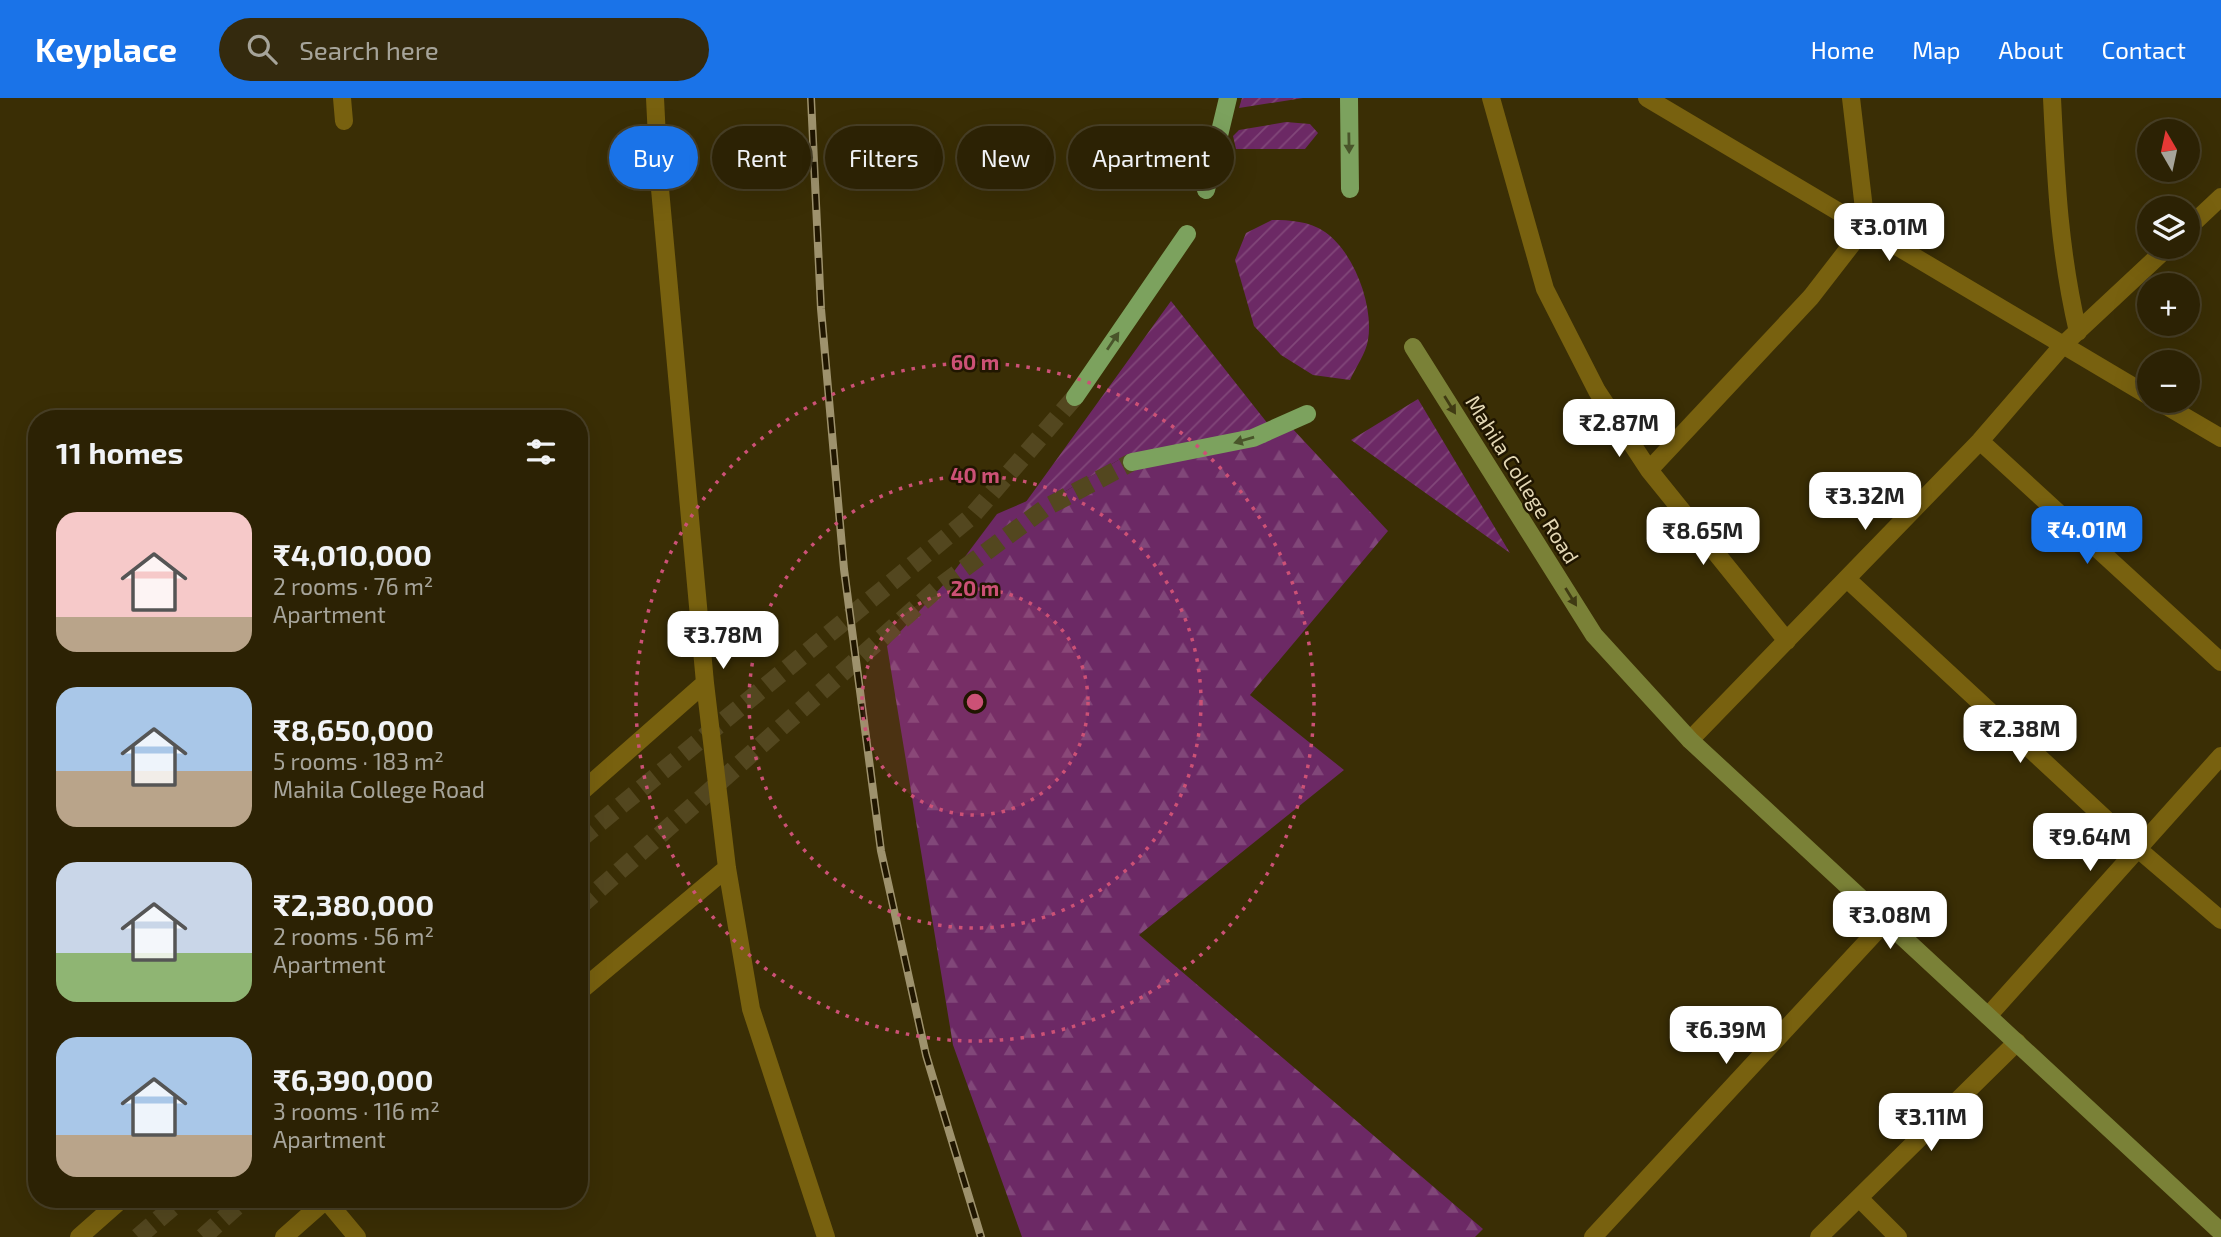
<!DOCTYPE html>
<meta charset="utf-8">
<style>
:root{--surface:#2c2204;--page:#342a0e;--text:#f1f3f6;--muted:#a6a49a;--line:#483f26;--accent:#1a73e8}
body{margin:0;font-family:"Exo 2",sans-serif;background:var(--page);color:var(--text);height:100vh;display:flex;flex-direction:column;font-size:26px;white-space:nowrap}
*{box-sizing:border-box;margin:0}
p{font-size:23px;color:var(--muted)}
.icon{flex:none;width:38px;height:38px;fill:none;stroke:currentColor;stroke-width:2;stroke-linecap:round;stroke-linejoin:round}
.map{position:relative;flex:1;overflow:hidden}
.panel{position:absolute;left:28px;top:312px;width:560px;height:798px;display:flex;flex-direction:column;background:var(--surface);border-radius:28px;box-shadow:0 7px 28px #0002,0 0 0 2px var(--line)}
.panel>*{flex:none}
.banner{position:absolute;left:609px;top:28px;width:665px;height:63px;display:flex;gap:14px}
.needle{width:46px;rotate:351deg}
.fabs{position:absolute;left:2137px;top:21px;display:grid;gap:14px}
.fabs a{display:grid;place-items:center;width:63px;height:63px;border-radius:50%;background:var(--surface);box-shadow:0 7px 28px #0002,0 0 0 2px var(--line);font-size:35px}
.price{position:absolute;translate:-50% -60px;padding:0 16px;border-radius:14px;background:#fff;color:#222;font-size:23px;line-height:46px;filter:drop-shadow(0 2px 4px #0008)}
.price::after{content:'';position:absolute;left:50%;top:42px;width:21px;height:16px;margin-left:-10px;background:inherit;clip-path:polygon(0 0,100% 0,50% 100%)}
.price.selected{background:var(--accent);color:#fff}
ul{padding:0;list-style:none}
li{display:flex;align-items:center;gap:21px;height:175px;padding:0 28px}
li span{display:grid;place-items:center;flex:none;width:196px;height:140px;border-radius:21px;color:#555}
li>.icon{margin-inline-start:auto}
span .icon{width:84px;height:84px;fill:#fffc;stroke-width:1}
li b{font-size:30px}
h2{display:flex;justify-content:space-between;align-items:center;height:84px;padding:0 28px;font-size:30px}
.chip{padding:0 24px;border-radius:32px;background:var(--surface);box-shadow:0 7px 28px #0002,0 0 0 2px var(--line);font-size:24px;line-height:63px}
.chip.selected{background:var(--accent);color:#fff}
header{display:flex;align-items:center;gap:42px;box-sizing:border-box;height:98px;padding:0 35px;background:var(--accent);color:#fff}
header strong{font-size:33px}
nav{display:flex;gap:38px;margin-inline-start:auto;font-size:24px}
.search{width:490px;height:63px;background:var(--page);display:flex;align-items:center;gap:18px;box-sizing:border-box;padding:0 24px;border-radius:38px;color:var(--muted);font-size:26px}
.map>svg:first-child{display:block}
.forest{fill:url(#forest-firs)}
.garden{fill:url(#garden-furrows)}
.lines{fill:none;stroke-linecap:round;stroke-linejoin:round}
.primary-tunnel{stroke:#53471f;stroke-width:18;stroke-dasharray:18 9;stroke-linecap:butt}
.street{stroke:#78610f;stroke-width:18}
.secondary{stroke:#7a8137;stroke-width:18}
.primary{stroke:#7ca25e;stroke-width:18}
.rail-casing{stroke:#9e926d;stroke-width:8}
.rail{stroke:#201600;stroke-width:5;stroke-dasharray:16;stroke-linecap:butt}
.oneway{fill:#49552a}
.oneway2{fill:#403b13}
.ring{fill:none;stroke:#cc5176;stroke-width:3.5;stroke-dasharray:3.5 7}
.labels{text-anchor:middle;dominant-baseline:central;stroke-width:5;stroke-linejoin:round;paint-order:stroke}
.street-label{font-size:21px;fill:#e3d7b4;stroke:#201600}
.centre{fill:#cc5176;stroke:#201600;stroke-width:3.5}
.ring-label{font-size:21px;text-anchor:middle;font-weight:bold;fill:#cc5176;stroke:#201600;stroke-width:5;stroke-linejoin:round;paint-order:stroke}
</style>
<header>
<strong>Keyplace</strong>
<div class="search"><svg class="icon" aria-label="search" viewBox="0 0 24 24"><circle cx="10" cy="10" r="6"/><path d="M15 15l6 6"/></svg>Search here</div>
<nav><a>Home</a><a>Map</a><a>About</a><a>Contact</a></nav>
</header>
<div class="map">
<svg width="2221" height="1139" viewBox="0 0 2221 1139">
<defs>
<pattern id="forest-firs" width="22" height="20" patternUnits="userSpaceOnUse" patternTransform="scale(1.75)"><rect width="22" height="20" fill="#6c2965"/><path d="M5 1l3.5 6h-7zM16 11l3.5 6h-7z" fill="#814779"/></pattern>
<pattern id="garden-furrows" width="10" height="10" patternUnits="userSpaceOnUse" patternTransform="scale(1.75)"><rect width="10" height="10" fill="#6c2965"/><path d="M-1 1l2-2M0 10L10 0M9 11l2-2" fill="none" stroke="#814779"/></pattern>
</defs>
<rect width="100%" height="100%" fill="#3a2e05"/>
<path class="forest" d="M1211,328H1290L1388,433L1250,597L1344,672L1139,837L1483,1131L1475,1139H1022L953,947L887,548L946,484L997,416L1027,403L1059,397L1127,357Z"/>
<path class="garden" d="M1242,0H1303L1239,10Z
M1286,24L1310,26L1318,35L1305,51H1236L1233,38L1239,32Z
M1272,122C1290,122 1309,123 1325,134C1354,154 1374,208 1368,242C1366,255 1356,269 1350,282L1313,277L1281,257L1254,228L1235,162L1246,135Z
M1171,203L1272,331L1127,357L1059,397L1023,408Z
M1418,301L1510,455L1351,342Z"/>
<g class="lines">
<path class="primary-tunnel" d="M579,742L972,418L1075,299
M579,809L939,489L1045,410L1132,364
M138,1139L182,1101
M203,1139L245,1101"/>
<path class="street" d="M342,0L344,23
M655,0L659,80L705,585L727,770L751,911L826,1139
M1491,0L1545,191L1597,293L1649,372L1811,199L1866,128L1851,0
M1647,0L2149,298
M2052,0C2056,83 2059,152 2078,234
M2188,130L2221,99
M2158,303L2221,340
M1980,343L2221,564
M1649,372L1787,543
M1847,481L2138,751L2221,822
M1690,642L1980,343L2063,247L2168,149
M579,696L705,585
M579,894L727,770
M1988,918L2221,658
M1859,1100L1898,1139
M326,1102L357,1139
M79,1139L122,1101
M284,1139L327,1101
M1593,1139L1886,823
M1819,1139L2017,944"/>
<path class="secondary" d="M1413,249L1594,537L1690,642L2221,1134"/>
<path class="primary" d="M1349,0L1350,91
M1206,92L1228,0
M1075,299L1187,136
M1132,364L1253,340L1307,316"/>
<g class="rail-casing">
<path id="rail" d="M811,0L821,211L844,471L881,753L926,957L981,1139"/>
</g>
<use href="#rail" class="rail"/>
</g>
<defs><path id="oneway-solid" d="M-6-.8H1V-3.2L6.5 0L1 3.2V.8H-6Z" transform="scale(1.75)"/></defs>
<g class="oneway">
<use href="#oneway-solid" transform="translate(1349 45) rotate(89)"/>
<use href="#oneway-solid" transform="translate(1113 243) rotate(-56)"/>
<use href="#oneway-solid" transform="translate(1244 342) rotate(164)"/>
</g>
<g class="oneway2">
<use href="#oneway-solid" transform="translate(1450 307) rotate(58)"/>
<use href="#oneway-solid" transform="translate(1571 499) rotate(58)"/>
</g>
<circle cx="975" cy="604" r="113" fill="#cc5176" fill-opacity=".12"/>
<g class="ring">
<circle cx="975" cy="604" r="113"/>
<circle cx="975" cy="604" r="226"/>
<circle cx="975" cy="604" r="339"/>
</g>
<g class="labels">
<g class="street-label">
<text transform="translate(1523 381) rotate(58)">Mahila College Road</text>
</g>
</g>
<circle cx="975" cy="604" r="10" class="centre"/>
<g class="ring-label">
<text x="975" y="272">60 m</text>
<text x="975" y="385">40 m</text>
<text x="975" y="498">20 m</text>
</g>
</svg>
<div class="fabs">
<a><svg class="needle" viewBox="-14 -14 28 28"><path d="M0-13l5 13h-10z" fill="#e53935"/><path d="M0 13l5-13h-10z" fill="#a6a49a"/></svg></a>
<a><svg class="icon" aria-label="layers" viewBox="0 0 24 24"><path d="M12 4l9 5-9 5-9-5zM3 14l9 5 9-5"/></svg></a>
<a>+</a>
<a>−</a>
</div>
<b class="price" style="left:1889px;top:165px">₹3.01M</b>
<b class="price" style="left:1619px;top:361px">₹2.87M</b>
<b class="price" style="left:1865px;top:434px">₹3.32M</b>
<b class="price selected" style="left:2087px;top:468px">₹4.01M</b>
<b class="price" style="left:1703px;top:469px">₹8.65M</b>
<b class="price" style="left:723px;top:573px">₹3.78M</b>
<b class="price" style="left:2020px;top:667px">₹2.38M</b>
<b class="price" style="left:2090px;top:775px">₹9.64M</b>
<b class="price" style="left:1890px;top:853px">₹3.08M</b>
<b class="price" style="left:1726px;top:968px">₹6.39M</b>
<b class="price" style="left:1931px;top:1055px">₹3.11M</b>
<div class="banner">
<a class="chip selected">Buy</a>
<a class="chip">Rent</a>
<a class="chip">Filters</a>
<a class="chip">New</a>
<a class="chip">Apartment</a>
</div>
<section class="panel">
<h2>11 homes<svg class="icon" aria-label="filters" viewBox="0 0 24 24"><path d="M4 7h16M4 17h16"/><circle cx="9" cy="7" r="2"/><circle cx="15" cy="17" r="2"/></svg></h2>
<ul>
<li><span style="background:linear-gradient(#f6c9c9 75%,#b9a48a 0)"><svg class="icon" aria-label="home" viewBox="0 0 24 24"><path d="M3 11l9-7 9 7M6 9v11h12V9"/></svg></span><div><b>₹4,010,000</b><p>2 rooms · 76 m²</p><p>Apartment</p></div></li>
<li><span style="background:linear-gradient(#a9c7e8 60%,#b9a48a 0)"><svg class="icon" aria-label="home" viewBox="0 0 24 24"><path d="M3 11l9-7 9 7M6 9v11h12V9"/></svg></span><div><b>₹8,650,000</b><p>5 rooms · 183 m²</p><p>Mahila College Road</p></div></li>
<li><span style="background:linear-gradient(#c9d6e8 65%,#8fb573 0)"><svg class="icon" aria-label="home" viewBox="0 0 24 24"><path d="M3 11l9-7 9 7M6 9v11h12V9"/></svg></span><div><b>₹2,380,000</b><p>2 rooms · 56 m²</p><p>Apartment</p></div></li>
<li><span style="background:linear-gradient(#a9c7e8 70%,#b9a48a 0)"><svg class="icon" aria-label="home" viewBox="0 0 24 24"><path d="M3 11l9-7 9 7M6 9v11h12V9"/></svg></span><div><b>₹6,390,000</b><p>3 rooms · 116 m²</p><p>Apartment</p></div></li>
</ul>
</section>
</div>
